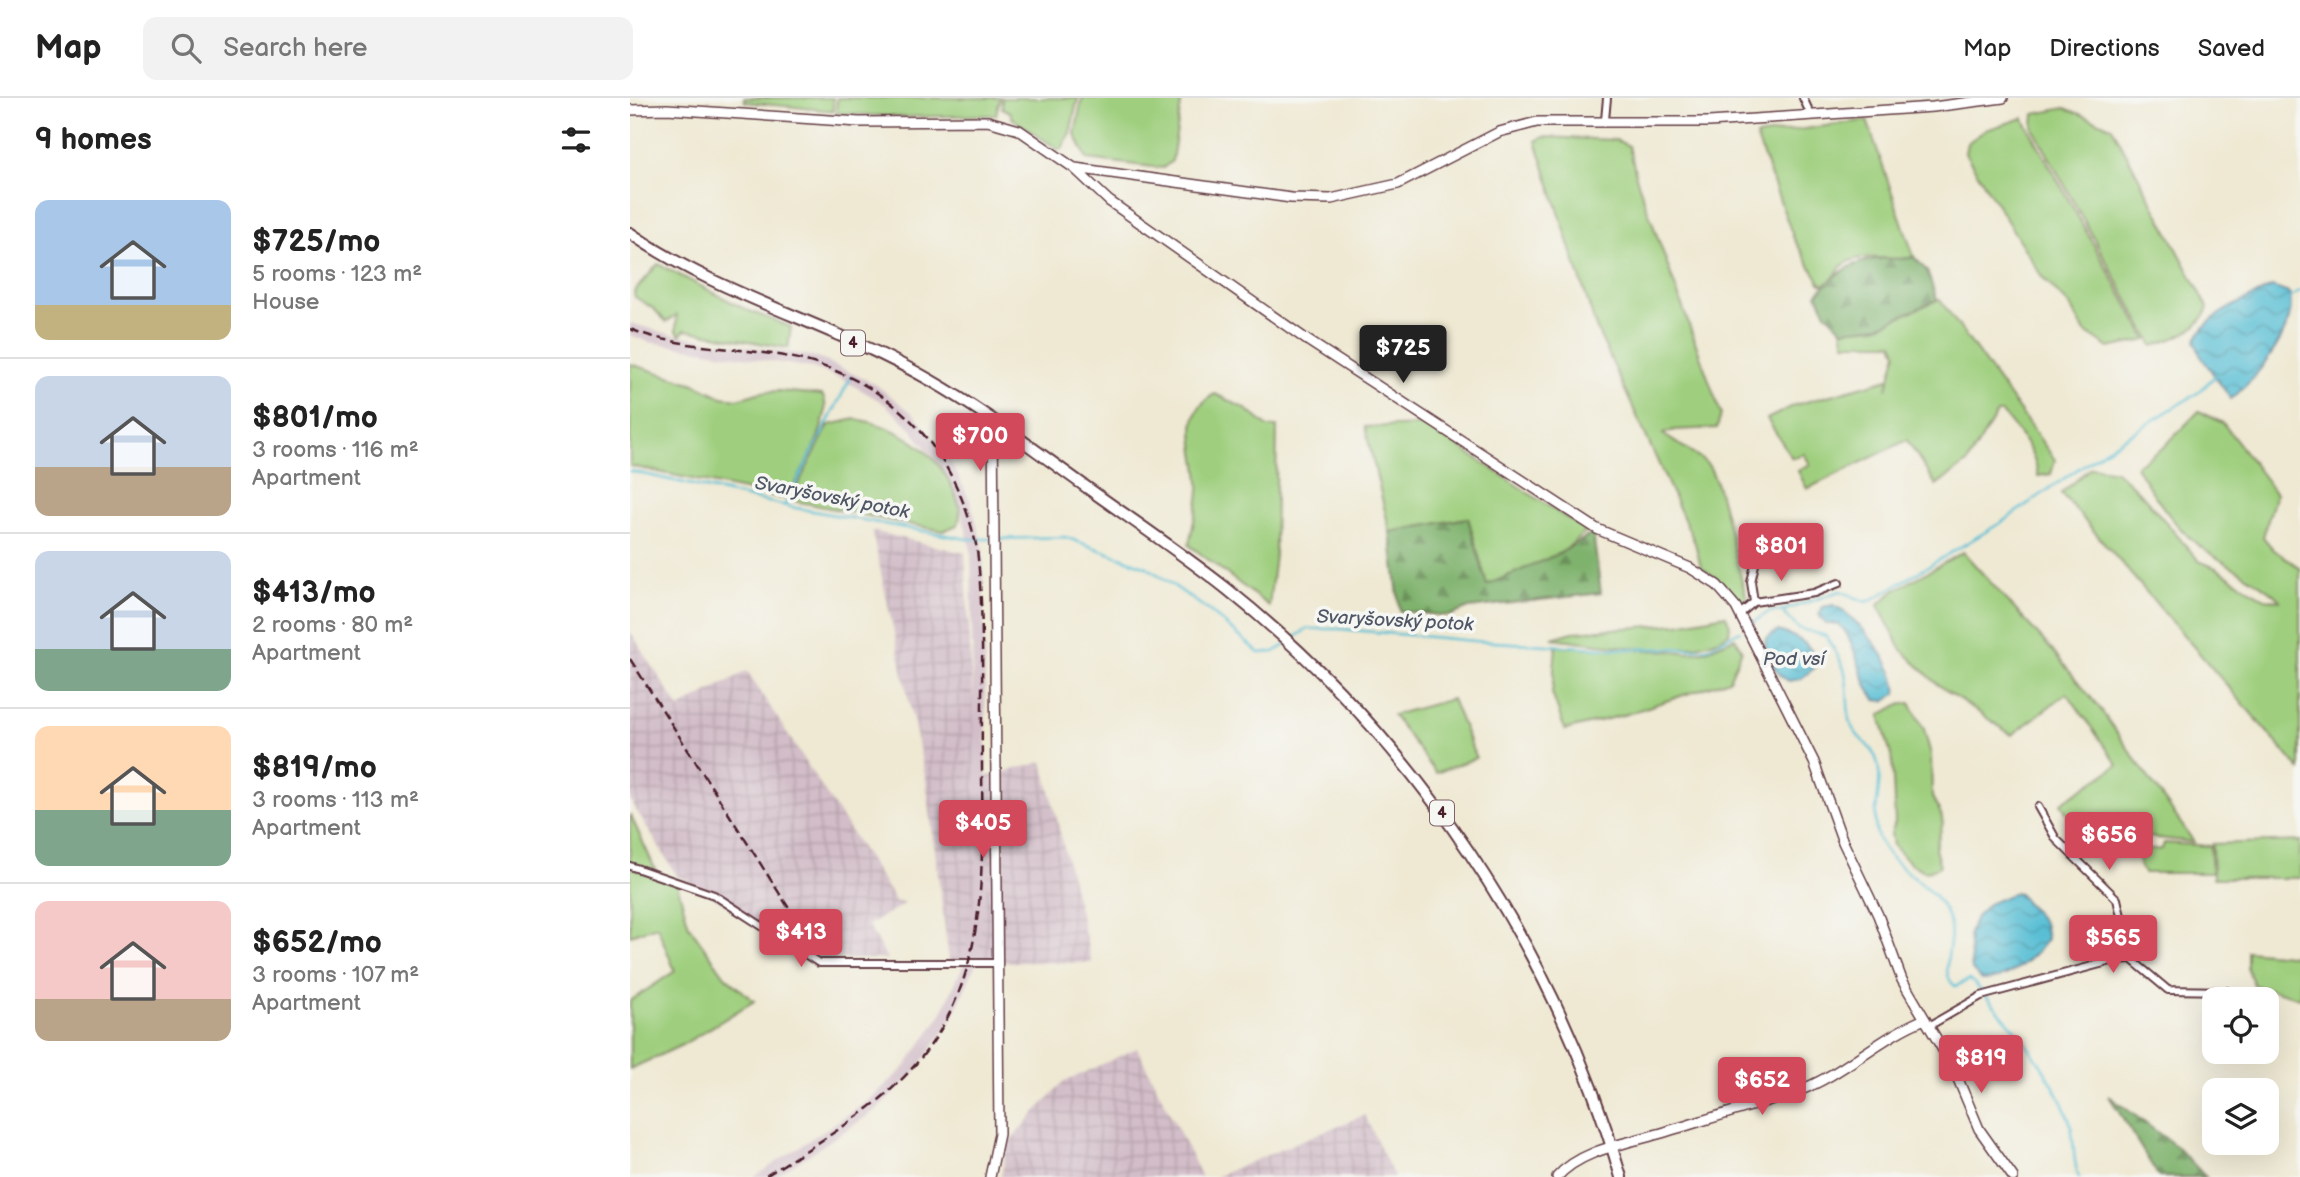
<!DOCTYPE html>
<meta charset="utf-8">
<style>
:root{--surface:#fff;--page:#f2f2f2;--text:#222;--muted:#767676;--line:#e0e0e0;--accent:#d1495b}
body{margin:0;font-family:"Balsamiq Sans",sans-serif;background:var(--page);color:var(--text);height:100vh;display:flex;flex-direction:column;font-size:26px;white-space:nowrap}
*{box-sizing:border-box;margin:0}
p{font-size:23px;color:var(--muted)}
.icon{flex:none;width:38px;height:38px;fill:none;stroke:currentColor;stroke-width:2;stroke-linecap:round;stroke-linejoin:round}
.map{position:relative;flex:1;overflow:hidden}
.drawer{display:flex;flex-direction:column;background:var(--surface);width:630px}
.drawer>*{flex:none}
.controls{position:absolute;left:1572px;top:889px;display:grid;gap:14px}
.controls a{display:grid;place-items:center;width:77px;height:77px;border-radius:14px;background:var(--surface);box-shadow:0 7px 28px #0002;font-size:35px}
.price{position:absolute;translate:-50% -60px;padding:0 16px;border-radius:7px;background:var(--accent);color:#fff;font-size:23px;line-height:46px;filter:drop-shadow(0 2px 4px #0008)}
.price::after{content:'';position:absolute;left:50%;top:42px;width:21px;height:16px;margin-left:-10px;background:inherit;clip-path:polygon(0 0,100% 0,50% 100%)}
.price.on{background:#222;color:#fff}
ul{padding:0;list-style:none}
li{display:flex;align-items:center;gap:21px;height:175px;padding:0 35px}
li+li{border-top:2px solid var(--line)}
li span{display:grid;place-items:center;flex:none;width:196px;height:140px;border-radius:14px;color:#555}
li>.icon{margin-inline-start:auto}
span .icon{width:84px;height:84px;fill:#fffc;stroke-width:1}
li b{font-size:30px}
h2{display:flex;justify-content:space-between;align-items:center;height:84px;padding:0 35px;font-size:30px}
header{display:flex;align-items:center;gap:42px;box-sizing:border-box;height:98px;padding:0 35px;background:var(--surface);border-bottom:2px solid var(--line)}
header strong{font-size:33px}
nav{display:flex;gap:38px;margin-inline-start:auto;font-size:24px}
.search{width:490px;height:63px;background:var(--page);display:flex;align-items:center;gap:18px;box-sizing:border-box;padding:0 24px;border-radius:14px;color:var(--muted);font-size:26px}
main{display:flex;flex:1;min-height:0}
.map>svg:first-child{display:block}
.industrial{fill:url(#industrial-grid)}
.railway{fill:#d2bdc8}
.green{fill:#9fcf7e;stroke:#747754;stroke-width:2}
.forest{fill:url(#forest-firs);stroke:#64684c;stroke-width:2}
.water{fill:url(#water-waves);stroke:#506e80;stroke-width:2}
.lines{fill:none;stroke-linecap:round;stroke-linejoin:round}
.stream{stroke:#57bed4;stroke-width:2.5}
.street-casing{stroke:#633d44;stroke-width:10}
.secondary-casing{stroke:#633d44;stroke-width:12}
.primary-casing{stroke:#633d44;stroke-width:14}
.street{stroke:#fff;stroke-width:6}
.secondary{stroke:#fff;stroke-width:9}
.primary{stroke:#fff;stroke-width:10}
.rail{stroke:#4a1f2b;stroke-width:2.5;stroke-dasharray:10 5;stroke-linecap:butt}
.labels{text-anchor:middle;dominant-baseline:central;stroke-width:7;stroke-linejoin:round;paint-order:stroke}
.shield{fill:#f6f6f2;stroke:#7e6067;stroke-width:2}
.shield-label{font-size:16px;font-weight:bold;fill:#4a1f2b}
.water-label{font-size:19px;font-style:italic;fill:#4f5766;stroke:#f6f6f2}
</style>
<header>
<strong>Map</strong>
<div class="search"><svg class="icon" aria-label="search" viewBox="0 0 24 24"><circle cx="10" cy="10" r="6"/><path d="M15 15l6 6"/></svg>Search here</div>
<nav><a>Map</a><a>Directions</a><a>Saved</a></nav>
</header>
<main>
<section class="drawer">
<h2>9 homes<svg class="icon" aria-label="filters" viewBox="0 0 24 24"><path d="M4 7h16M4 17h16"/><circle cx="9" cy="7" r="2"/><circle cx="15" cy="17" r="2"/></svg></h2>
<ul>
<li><span style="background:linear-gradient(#a9c7e8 75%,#c2b280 0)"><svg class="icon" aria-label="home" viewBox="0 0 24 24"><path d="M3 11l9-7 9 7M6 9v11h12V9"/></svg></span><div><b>$725/mo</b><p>5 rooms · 123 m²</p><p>House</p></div></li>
<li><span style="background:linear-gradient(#c9d6e8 65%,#b9a48a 0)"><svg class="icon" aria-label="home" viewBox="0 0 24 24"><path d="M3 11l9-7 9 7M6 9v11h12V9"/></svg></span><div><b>$801/mo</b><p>3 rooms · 116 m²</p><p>Apartment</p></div></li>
<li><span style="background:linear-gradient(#c9d6e8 70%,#7fa58c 0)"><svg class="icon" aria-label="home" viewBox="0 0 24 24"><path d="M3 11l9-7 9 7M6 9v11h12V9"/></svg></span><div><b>$413/mo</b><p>2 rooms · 80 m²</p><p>Apartment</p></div></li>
<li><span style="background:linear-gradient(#ffd9b3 60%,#7fa58c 0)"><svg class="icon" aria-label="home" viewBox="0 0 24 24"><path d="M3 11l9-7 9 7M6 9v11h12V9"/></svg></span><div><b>$819/mo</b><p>3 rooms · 113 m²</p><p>Apartment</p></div></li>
<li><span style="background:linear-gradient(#f6c9c9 70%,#b9a48a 0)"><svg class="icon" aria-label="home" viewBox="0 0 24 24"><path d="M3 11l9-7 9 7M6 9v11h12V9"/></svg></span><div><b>$652/mo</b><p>3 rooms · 107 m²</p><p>Apartment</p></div></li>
</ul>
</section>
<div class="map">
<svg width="1670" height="1079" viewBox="0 0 1670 1079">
<defs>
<pattern id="industrial-grid" width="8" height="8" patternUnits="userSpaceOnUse" patternTransform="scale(1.75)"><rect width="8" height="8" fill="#d2bdc8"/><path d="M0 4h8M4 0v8" fill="none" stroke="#b6a2ac"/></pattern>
<pattern id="forest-firs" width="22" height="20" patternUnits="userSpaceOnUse" patternTransform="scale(1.75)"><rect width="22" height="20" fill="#7fb26d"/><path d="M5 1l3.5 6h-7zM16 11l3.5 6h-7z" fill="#6a905a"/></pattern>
<pattern id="water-waves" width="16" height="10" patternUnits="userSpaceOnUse" patternTransform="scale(1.75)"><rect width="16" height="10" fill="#57bed4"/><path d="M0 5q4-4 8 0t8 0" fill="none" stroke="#4a9aac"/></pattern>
</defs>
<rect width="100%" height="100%" fill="#f6f6f2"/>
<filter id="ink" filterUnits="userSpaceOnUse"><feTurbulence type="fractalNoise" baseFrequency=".0143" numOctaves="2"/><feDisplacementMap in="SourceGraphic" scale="14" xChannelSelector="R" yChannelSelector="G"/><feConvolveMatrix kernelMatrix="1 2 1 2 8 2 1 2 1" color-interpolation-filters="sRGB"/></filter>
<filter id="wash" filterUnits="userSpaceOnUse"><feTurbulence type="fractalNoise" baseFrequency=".00686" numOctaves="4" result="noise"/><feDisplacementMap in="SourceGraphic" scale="28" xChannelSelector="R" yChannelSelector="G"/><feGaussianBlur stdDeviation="1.57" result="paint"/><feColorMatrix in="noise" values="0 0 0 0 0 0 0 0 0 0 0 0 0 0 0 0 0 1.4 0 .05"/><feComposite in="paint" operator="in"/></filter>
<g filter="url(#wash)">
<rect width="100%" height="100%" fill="#efe9d3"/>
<path class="industrial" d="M242,433L335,455L347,681L413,664L462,865L319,863L296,682Z
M0,533L49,610L117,573L266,804L276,805L238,827L257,861H192L47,778L0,702Z
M507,950L572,1079H371L377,1046L432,985Z
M735,1017L764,1079H585L687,1036Z"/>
<path class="railway" d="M0,225L40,236L187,259L245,286L285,317L319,360L341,404L353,450L358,784L346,866L320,925L282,978L245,1013L145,1079H124L238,1003L274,970L310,919L335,863L346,784L341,452L330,409L309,366L276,325L252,304L212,281L183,270L19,244L0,237Z"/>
<path class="green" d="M114,0H203V13L115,4Z
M207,0H370L366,17L272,19L206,15Z
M372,0H448L440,35L432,51L429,52L382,20L380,14L372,10Z
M452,0H552L542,63L533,70L523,69L457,61L445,36Z
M1435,10L1482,29L1578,209C1571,233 1546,239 1523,248L1403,30L1404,16Z
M1393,20L1517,242L1479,250L1455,234L1440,208L1412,179L1335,55L1337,45L1356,32Z
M1237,22L1284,159C1261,166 1232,151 1212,168C1207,172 1204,181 1199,186H1191L1164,141L1126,38Z
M913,39L986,42L999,48L1007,82L1091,316L1087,330L1044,332L1033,336C1047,347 1066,354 1078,367C1090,381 1108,475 1117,501L1111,508L1089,482L1071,469L1065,445L966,229L906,43Z
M28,166L117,212L161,229L158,250L55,232L50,237L46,232L47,217L36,224L24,211L5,199L4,194Z
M1307,202H1310L1425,362L1421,376L1408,378C1405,352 1389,335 1372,315H1367L1337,365L1306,387L1277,342L1177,391L1168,373L1180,366L1174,356L1162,360L1137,321L1165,307L1259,281L1257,291L1267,254L1263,245H1215L1212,232L1247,229Z
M0,266L65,286L92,299L108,301L131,294L149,293L192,297C207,317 167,381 157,401L0,368Z
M585,296L616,311L638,329H647L645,457L639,508L559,447C562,429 568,410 569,392C571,357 546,317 585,296Z
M1569,313L1593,325L1646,396L1633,439L1643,451L1670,470V672L1431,395L1461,369L1486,373L1514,399L1569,463L1586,470L1635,501L1650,503C1643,491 1590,463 1575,452C1549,435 1522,395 1506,368L1534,349Z
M225,321C269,328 309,354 325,396C329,407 333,416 327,427L313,433L160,402L199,327Z
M796,327L956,433L932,455L857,487L838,420L760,434L735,329Z
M1333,454L1421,551L1468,608L1564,744L1445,731L1431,705L1488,667L1437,595L1382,637L1307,586L1271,551L1248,507L1264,493Z
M1096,517L1100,528L1099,535C1061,564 968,545 922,540L943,534L1048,526Z
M1105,540L1112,552L1099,582L997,616L935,632L922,595L926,548L1058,554L1074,553Z
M822,601L846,660L806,675L763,617Z
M1280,605L1294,631L1301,657L1302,699L1311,716L1313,725L1305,751L1310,768L1296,774L1280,765L1263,747L1261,736L1265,724L1262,661L1250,617L1268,607Z
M0,716L26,773L0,764Z
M1670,743V780H1583L1582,746Z
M1534,745L1580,748L1582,775H1514L1509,766L1510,753L1532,751Z
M0,769L47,786L59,828L95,878L124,903L52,947L0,971V903L45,873L27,828L0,837Z
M1617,853L1670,858V900L1624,887L1617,870Z"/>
<path class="forest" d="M1284,159L1297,173L1307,202L1249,228L1213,232L1196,215L1187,196C1202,178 1221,164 1246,161C1260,159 1270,163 1284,159Z
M838,420L857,487L930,455L963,435L971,495L839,510L819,518L770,513L760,434Z
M1479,998L1547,1049L1576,1079H1529Z"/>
<path class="water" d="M1642,189L1659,195C1670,228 1626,281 1601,301L1570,257L1565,243C1579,214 1615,203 1642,189Z
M1203,507C1225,516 1271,571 1266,596L1254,603L1246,602C1227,579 1229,547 1209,526H1196L1189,517L1193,509Z
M1148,533C1166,538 1188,549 1186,569L1170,581L1159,583C1146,577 1132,555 1136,540Z
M1384,795L1389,796L1414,825L1417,841C1403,861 1378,883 1352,882L1342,872L1339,835L1346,819L1358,806Z"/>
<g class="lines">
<path class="stream" d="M1661,199L1670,193
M0,373L166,410L337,441H361
M155,407L221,279
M367,441L435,439L517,469L581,514L629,555L644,554L656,547
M1152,513L1210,493L1236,504L1242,502L1372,424L1475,352L1569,294L1586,277
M1122,525L1139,514L1152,513L1168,530L1196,538C1202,549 1210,560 1214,571C1220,589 1215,611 1222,629C1230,646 1246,646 1249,673C1252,696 1238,725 1251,746C1270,778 1309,787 1319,824C1326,846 1307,873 1325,888L1339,882L1344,885C1381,926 1419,968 1439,1021C1446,1040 1441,1061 1449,1079
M661,542L677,531H711L845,543L990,551L1077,550L1110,533"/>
</g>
</g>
<g filter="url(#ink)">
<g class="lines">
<g class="street-casing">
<path id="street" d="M1173,0L1181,17
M975,22L977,0
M1124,504L1121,484L1129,449L1171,446
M1110,516L1124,504L1184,495L1209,485
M1408,709L1426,741L1487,801L1501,861
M0,768L84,797L189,865H368
M1299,928L1351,898L1485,862L1501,861L1538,892L1597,893"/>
</g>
<g class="secondary-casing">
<path id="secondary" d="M0,12L37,11L229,24L358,23L389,32L444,70L479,103L677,242L967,431L1060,470L1087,487L1106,509L1184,664L1213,744L1248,817L1272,882L1323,969L1349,1031L1383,1079
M445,70L661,100L701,101L768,86L869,34L907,24H1079L1303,9L1373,0
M360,1079L369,1036L363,323
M927,1079C951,1052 994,1046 1028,1036C1074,1022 1120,1009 1165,994C1212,978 1249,939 1295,921"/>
</g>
<g class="primary-casing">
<path id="primary" d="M0,135C92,199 204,226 300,282C356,314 407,354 459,391C505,424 553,456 597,491C785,641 924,848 991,1079"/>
</g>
<use href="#street" class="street"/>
<use href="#secondary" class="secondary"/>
<use href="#primary" class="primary"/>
<path class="rail" d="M0,231C45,249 95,249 142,256C252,272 324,343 347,451C355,522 351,597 352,668C353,802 359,918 240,1009C207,1034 170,1056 134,1079
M0,561L181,845"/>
</g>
</g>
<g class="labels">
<g class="shield">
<rect x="211" y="232.5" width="24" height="25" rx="5"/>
<rect x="800" y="702.5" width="24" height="25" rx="5"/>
</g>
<g class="shield-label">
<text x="223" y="245">4</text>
<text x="812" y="715">4</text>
</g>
<g class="water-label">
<text transform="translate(202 400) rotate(11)">Svaryšovský potok</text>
<text transform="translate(765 523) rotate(3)">Svaryšovský potok</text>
<text x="1164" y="561">Pod vsí</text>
</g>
</g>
</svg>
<div class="controls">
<a><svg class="icon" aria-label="locate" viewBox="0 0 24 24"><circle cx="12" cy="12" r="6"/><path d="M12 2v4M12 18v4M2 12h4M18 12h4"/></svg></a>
<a><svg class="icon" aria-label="layers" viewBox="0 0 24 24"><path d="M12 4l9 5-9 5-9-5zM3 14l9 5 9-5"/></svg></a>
</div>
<b class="price on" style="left:773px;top:287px">$725</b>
<b class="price" style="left:350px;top:375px">$700</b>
<b class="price" style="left:1151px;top:485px">$801</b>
<b class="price" style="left:353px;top:762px">$405</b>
<b class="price" style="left:1479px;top:774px">$656</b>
<b class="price" style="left:171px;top:871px">$413</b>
<b class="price" style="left:1483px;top:877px">$565</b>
<b class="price" style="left:1351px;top:997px">$819</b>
<b class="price" style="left:1132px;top:1019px">$652</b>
</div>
</main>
